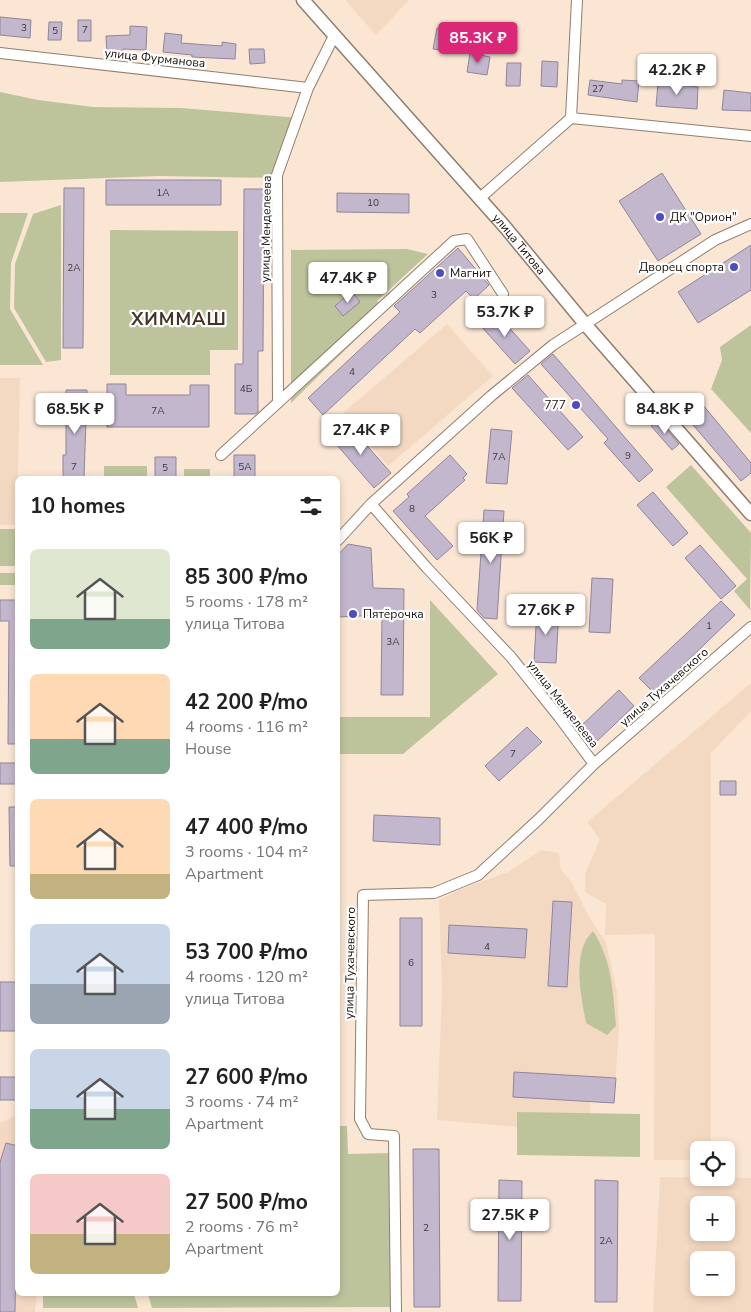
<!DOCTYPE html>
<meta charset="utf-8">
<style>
:root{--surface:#fff;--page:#f6f6f6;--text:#222;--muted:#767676;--accent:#db2777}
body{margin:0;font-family:"Nunito Sans",sans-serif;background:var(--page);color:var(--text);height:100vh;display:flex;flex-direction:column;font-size:19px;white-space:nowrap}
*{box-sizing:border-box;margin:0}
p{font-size:16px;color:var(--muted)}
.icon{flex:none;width:28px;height:28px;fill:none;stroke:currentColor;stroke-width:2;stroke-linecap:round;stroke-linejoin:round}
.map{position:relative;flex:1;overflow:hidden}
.side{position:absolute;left:15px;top:476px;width:325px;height:820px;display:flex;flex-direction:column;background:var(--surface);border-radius:8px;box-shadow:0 2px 8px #0003}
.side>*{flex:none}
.buttons{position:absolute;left:690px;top:1141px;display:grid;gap:10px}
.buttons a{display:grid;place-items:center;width:45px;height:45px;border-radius:8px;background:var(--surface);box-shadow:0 2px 8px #0003;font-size:25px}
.price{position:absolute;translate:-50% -42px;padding:0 11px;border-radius:5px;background:#fff;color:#222;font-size:16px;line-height:32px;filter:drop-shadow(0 1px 2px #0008)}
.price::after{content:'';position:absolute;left:50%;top:30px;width:15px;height:11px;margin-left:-8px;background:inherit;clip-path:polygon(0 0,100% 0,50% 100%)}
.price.selected{background:var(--accent);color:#fff}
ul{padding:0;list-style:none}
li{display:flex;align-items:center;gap:15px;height:125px;padding:0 15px}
li span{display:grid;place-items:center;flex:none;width:140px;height:100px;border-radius:8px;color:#555}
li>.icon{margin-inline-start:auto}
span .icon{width:60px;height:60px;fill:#fffc;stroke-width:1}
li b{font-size:21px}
h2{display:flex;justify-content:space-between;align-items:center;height:60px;padding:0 15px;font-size:21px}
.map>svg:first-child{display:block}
.built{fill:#f4d9c2;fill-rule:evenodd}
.green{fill:#bdc49c}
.building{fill:#c3b7cd;stroke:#90859a}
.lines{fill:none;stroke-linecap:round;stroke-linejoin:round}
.minor-casing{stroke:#917e6e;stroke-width:12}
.tertiary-casing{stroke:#917e6e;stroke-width:15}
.minor{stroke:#fff;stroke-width:10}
.tertiary{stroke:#fff;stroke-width:12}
.poi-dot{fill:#4b4dc3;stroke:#fff;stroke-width:2}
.labels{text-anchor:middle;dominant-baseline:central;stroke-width:4.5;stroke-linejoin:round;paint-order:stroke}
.number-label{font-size:10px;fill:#403839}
.street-label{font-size:12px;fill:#150e08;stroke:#fff}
.poi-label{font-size:12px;fill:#150e08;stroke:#fff;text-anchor:start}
.district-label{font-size:18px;font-weight:bold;letter-spacing:1px;fill:#453426;stroke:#fff}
</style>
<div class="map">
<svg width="751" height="1312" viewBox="0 0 751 1312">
<rect width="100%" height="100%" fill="#fbe6d4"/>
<path class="built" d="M345,0H409L376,35Z
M447,324L493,376L388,466L343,413Z
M0,378H20L17,525H0Z
M751,683V711L711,753V1150H699V1160H654L655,934L605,935L606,904L585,892V874L600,839L587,822Z
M542,850L559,853L561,869L572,883L589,917L606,942L617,992L619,1027L614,1103L590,1102L589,1133L437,1120L442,989L439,900L464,888L508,872Z
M14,1116H17L18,1294H37L35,1312H0V1123Z
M660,1177L751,1178V1312H653ZM699,1205H726V1232H699ZM699,1260H726V1288H699Z"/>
<path class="green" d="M0,92L38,100L93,107L181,108L300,118L277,178L159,176L0,182Z
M61,205V360L46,362L14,308L15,264L33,214Z
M0,213H28L11,263L10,309L43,365H0Z
M110,230L238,231V350H210V375H110Z
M407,249L428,254L377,301L385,311L291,403V250Z
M751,325V433L711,389L722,360L720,347Z
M691,465L751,533L750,610L734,591L747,579L666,487Z
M104,466H147V479H104Z
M184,469H210V479H184Z
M0,529H17V566H0Z
M0,573H17V585H0Z
M430,600L498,674L403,754H338V717H430Z
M593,931C612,959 613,993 616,1026L607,1035L586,1023C581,996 571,952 593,931Z
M517,1112L640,1114V1157L517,1155Z
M338,1126H347L348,1154L390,1153L391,1307L152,1308L148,1294H338Z
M43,1294H134L138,1308H43Z"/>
<path class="building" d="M0,17L31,20L30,38L0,35Z
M78,20H91V41H78Z
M49,22H62L61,40H48Z
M130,26L147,27L146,50L123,49V54L107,55L106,36L130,35Z
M437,28L453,30L449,51L433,49Z
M165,33L182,35L181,43L222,46V42L236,44L235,59L192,57V55L163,52Z
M249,49H264L265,63L250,64Z
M470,53L490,57L487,75L467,72Z
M542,61L558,62L557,87L541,86Z
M507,63H521L520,86H506Z
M590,80L622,84V80L639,81L637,102L588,95Z
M658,83L698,87L697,109L656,106Z
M724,90L751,93V111L722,110Z
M662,173L701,234L658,261L619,201Z
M106,180H221V205H106Z
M64,188H84L83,348H63Z
M244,189H264L263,351H258V412L255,414H235V364H243Z
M337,193L409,194V213L337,212Z
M751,245V290L698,323L678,292Z
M458,248L489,285L474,299L466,291L420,333L415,329L323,415L308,398L400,312L394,306Z
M352,291L360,302L343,316L335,306Z
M495,312L530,351L515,364L480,325Z
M553,354L653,470L639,482L604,443L608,439L541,364Z
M528,375L583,437L568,450L512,388Z
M107,384H126V395H190V385H209V427H107Z
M66,390H87L84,479H63V455H66Z
M698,399L751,463V473L741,481L682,412Z
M648,410L653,416L647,422L642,416Z
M658,420L679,444L672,450L651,426Z
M348,424L391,473L374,488L331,438Z
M491,429L512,431L507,484L486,483Z
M234,455H255V479H234Z
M450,455L467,474L463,478L465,480L425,516L453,546L437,560L393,511L409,497L407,494Z
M155,457H176V479H155Z
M653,492L688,533L673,546L637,505Z
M484,510L504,511L497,619L484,618L477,610Z
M348,544L371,548L373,588L404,589L403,695H381L382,615L338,617V555Z
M700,545L736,586L721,599L685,558Z
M592,578L613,579L610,633L589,632Z
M0,600H18V744H8L9,621H0Z
M721,601L735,615L654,693L639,678Z
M537,608L559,609L556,663L534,662Z
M619,690L634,706L596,742L581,726Z
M527,727L542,742L499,781L485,766Z
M0,763H18V784H0Z
M720,781H736V795H720Z
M9,807H18V866H10Z
M374,815L440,818V845L373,841Z
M553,901L572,902L567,987L548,986Z
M400,918H422V1026H400Z
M449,925L527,929L525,958L448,953Z
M0,982H18V1031H0Z
M514,1072L616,1078L614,1103L513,1097Z
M0,1077H18V1100H0Z
M6,1143L18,1146L15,1312H0V1162Z
M413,1149H439L440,1307H414Z
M499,1180L522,1181L521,1301H498Z
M595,1180L618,1181L617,1302H595Z"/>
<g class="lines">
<g class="minor-casing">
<path id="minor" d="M0,53L308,88
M571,118L751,136
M480,198L571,118L577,0
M278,403L277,175L308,88L334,36
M221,455L454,241L467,239L503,294
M371,504L427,568L511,657L559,717L594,764
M338,540L371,504L491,396L553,345L715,240L751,224
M396,1312L394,1136L368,1134L360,1119L363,895L434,893L478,875L539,819L594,764L751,627"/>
</g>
<g class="tertiary-casing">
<g id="tertiary">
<path id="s1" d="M303,0L505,227L585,324L751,514"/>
</g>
</g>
<use href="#minor" class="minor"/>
<use href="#tertiary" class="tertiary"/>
</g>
<g class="poi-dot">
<circle cx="660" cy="217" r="5"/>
<circle cx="734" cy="267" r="5"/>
<circle cx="440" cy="273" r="5"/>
<circle cx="576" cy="405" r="5"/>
<circle cx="353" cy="614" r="5"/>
</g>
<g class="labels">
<g class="number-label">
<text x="24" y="28">3</text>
<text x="85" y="30">7</text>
<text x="55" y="31">5</text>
<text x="598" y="89">27</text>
<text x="163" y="193">1А</text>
<text x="373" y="203">10</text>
<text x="74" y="268">2А</text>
<text x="434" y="295">3</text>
<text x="352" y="372">4</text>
<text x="246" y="389">4Б</text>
<text x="158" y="411">7А</text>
<text x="628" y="456">9</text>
<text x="499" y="457">7А</text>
<text x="74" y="467">7</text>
<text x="245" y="467">5А</text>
<text x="165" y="468">5</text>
<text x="412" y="509">8</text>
<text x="709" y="626">1</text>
<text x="393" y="642">3А</text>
<text x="513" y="754">7</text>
<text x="487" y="947">4</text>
<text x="411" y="963">6</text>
<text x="426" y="1228">2</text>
<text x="606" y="1241">2А</text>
</g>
<g class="street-label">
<text transform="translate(155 58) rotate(6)">улица Фурманова</text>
<text transform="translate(266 229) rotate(-89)">улица Менделеева</text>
<text stroke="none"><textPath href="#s1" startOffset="326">улица Титова</textPath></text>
<text transform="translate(664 687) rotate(-41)">улица Тухачевского</text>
<text transform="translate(563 704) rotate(52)">улица Менделеева</text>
<text transform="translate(350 963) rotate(-89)">улица Тухачевского</text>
</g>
<g class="poi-label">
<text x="670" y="217">ДК "Орион"</text>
<text x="724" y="267" text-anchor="end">Дворец спорта</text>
<text x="450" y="273">Магнит</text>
<text x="566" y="405" text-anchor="end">777</text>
<text x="363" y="614">Пятёрочка</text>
</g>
<g class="district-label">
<text x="179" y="319">ХИММАШ</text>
</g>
</g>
</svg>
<div class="buttons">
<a><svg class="icon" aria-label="locate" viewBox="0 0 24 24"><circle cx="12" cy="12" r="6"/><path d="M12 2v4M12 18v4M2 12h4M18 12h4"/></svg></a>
<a>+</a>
<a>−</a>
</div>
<b class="price selected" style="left:478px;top:64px">85.3K ₽</b>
<b class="price" style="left:677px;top:96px">42.2K ₽</b>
<b class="price" style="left:348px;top:304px">47.4K ₽</b>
<b class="price" style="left:505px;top:338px">53.7K ₽</b>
<b class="price" style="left:75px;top:435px">68.5K ₽</b>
<b class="price" style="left:665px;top:435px">84.8K ₽</b>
<b class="price" style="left:361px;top:456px">27.4K ₽</b>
<b class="price" style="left:491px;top:564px">56K ₽</b>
<b class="price" style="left:546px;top:636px">27.6K ₽</b>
<b class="price" style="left:510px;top:1241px">27.5K ₽</b>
<section class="side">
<h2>10 homes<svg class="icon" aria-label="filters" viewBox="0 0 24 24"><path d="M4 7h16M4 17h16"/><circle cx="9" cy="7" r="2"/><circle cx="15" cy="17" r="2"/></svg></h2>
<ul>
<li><span style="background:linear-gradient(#dfe7d0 70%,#7fa58c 0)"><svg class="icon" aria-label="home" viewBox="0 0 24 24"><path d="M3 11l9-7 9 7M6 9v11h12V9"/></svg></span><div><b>85 300 ₽/mo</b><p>5 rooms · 178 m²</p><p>улица Титова</p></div></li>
<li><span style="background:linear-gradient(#ffd9b3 65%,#7fa58c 0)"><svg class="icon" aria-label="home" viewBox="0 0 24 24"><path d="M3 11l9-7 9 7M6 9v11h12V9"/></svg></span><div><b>42 200 ₽/mo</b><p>4 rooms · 116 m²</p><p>House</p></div></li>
<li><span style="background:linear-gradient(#ffd9b3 75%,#c2b280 0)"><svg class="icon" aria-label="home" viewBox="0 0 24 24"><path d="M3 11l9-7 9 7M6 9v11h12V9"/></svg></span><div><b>47 400 ₽/mo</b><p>3 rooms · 104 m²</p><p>Apartment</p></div></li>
<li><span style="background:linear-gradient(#c9d6e8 60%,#9aa5b1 0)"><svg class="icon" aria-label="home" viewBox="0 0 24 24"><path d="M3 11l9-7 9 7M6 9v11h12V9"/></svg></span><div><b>53 700 ₽/mo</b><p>4 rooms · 120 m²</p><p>улица Титова</p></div></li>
<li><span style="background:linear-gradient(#c9d6e8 60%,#7fa58c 0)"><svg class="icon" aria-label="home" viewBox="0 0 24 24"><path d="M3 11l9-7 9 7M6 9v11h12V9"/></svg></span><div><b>27 600 ₽/mo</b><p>3 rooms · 74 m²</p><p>Apartment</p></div></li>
<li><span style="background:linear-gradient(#f6c9c9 60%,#c2b280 0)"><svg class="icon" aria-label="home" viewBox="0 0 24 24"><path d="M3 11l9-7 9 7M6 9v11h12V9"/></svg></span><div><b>27 500 ₽/mo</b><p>2 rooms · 76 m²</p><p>Apartment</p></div></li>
</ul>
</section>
</div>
